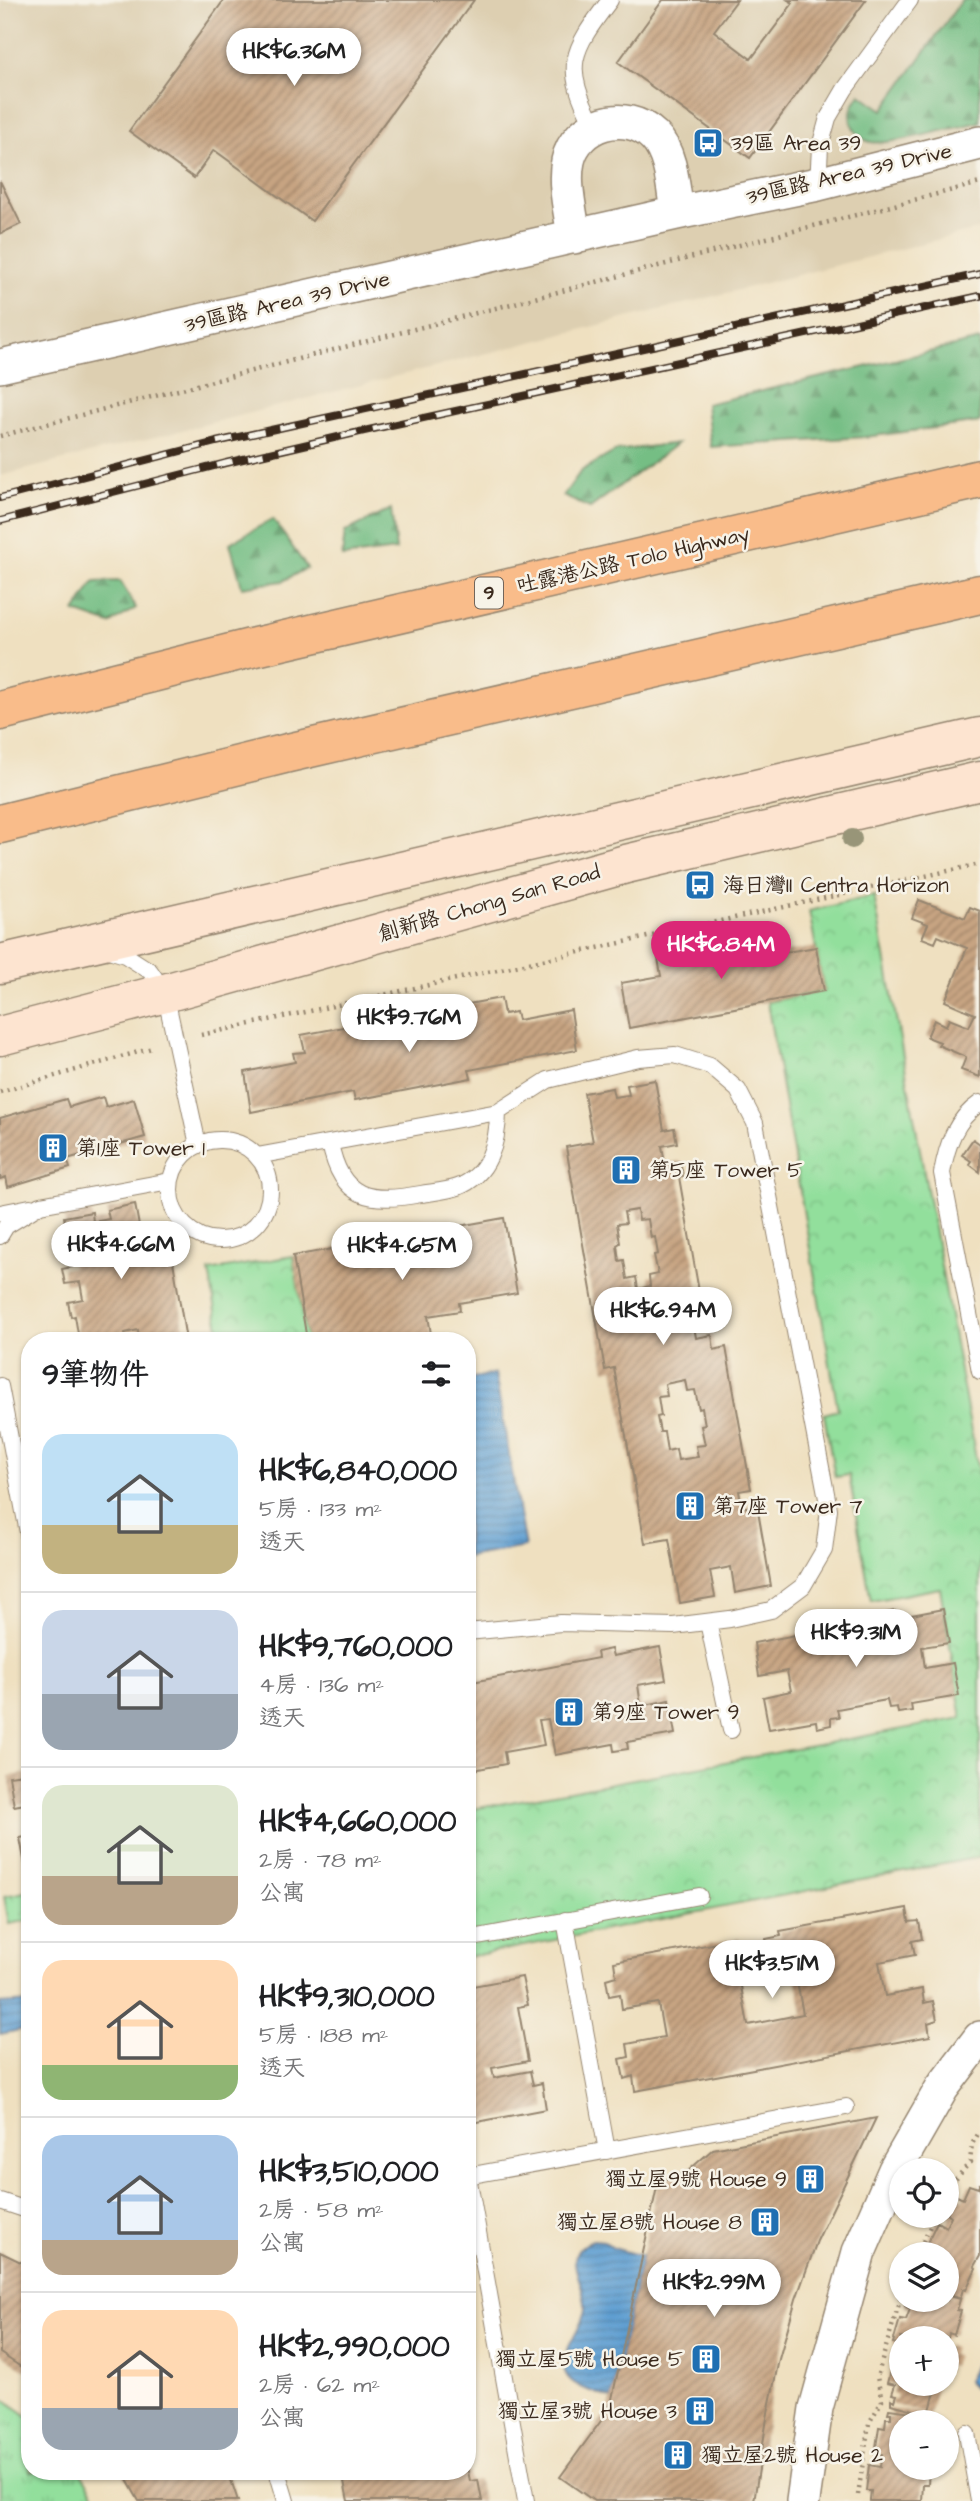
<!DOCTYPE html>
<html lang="zh-TW">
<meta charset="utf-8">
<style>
:root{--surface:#fff;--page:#f6f6f6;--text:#202124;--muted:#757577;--line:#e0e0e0;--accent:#db2777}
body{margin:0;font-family:"Architects Daughter","LXGW WenKai TC",sans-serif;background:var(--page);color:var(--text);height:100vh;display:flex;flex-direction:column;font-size:26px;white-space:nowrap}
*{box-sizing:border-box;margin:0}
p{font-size:23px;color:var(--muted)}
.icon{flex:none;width:38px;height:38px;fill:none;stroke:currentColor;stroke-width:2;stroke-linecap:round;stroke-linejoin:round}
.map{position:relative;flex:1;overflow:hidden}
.drawer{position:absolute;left:21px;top:1332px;width:455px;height:1148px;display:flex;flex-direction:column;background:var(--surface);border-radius:28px;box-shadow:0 2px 5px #0004}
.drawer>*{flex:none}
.fabs{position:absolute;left:889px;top:2158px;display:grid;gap:14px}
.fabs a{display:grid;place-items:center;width:70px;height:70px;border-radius:50%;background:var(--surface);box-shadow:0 2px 5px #0004;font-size:35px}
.price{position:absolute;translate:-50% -60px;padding:0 16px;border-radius:24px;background:#fff;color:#222;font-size:23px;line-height:46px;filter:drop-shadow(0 2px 4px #0008)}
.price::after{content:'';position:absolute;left:50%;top:42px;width:21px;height:16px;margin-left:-10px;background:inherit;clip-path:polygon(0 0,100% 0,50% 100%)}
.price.on{background:var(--accent);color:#fff}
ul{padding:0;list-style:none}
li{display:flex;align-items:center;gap:21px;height:175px;padding:0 21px}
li+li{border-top:2px solid var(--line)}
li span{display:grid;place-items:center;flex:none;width:196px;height:140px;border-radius:21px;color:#555}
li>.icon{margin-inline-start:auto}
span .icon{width:84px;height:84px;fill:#fffc;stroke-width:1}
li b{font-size:30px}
h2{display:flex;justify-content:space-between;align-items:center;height:84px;padding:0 21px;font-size:30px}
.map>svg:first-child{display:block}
.built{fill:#ddcfb1}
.grass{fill:url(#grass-tufts);stroke:#66845d;stroke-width:2}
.forest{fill:url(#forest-firs);stroke:#587451;stroke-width:2}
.park{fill:url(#park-crowns);stroke:#66845d;stroke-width:2}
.water{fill:url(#water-rules);stroke:#4d6478;stroke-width:2}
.building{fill:url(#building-hatch);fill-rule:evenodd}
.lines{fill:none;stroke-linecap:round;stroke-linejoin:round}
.service-casing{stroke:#95856f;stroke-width:18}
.minor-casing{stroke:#95856f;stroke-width:36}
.secondary-casing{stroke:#95856f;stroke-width:41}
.motorway-casing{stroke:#95856f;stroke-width:41}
.path{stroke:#95856f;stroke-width:4.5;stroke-dasharray:2 5;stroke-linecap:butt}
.service{stroke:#fff;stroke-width:16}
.minor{stroke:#fff;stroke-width:33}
.secondary{stroke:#fde4d0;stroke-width:38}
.motorway{stroke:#f9bc8a;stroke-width:38}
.rail-casing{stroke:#3b2a1e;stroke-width:8}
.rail{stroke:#f7f3e8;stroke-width:5;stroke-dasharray:16;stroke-linecap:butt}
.tree{fill:#989578}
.labels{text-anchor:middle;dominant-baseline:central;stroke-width:5;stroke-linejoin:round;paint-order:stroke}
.shield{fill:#f7f3e8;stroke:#73665b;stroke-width:2}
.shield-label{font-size:19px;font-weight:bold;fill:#3b2a1e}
.poi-label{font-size:21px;fill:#3b2a1e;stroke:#f7f3e8;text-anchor:start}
.street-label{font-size:21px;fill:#3b2a1e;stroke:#f7f3e8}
</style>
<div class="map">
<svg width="980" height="2501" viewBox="0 0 980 2501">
<defs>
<pattern id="grass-tufts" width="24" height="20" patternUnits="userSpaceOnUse" patternTransform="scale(1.75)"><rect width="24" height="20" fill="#92df9c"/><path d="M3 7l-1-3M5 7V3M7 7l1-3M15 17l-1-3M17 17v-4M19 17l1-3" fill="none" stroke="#7fc086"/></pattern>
<pattern id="forest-firs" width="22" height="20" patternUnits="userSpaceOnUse" patternTransform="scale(1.75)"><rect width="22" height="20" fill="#75be84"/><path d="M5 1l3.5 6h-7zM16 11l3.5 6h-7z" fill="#619b6b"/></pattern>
<pattern id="park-crowns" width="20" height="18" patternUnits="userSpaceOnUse" patternTransform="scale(1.75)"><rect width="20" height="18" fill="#92df9c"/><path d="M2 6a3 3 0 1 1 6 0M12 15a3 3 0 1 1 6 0" fill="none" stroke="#7fc086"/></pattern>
<pattern id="water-rules" width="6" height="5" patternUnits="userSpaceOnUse" patternTransform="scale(1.75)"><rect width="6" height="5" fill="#5f9fd2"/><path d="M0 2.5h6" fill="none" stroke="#5082aa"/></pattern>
<pattern id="building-hatch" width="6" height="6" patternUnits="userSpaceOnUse" patternTransform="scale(1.75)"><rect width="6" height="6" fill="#c7a482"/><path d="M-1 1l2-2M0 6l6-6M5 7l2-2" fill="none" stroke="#a3866a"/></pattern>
</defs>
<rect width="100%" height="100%" fill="#f7f3e8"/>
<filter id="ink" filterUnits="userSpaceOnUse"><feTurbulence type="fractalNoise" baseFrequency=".0143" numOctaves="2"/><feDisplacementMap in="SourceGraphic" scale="14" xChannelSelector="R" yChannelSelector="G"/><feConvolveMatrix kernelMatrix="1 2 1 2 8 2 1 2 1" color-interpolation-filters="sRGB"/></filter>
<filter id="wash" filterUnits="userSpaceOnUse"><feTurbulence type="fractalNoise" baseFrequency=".00686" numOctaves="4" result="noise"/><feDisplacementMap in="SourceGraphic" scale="28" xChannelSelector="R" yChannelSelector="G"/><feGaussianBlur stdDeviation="1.57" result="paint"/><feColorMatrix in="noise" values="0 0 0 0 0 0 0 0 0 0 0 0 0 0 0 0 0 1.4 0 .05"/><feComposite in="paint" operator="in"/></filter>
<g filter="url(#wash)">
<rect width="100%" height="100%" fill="#efe0c0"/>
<path class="built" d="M0,0H980V229L0,476Z"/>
<path class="grass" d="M0,2396L30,2418V2471H80L99,2501H0Z"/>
<path class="forest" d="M962,0H980V122C959,126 888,146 871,142C862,140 855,133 852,124C848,113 853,104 860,94L883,110Z
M980,340V422L865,437L711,447L706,404Z
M678,443L590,508L563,496L581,471L616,451Z
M391,509L396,550L342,557L345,532Z
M273,519L307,568L283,581L242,587L230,543Z
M120,581L136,608L110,624L75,612L94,582Z"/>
<path class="park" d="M874,896L980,1481V1857L467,1957V1810L962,1718L940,1588L871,1601L849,1475L835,1477L824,1414L838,1410L767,1002L824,991L809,911Z
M293,1256L307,1340H221L209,1271Z
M30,1891V1920L9,1924L4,1896Z"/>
<path class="water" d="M495,1374L525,1547L467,1557V1379Z
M30,2002V2028L0,2034V2004Z
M593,2240L604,2241L613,2248L642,2256L612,2399C599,2393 573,2388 566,2374C556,2355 583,2331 585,2309C588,2282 556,2255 593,2240Z
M980,2355V2391L973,2388L967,2381C973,2372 974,2364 980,2355Z"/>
<g id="blocks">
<path class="building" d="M224,0H474L312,221L214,150L194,178L129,131Z
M663,0H737L714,31L751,59L793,3L788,0H866L750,158L618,62Z
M0,181L21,224L0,234Z
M919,900L965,918L970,907L980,911V1077L961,1070L966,1057L938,1045L940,1042L927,1037L934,1020L946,1026L949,1019L969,1027L975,1014L945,1001L967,948L938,936L935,943L922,938L928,924L912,918Z
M772,937L775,954L816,947L824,991L629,1028L621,983L661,976L658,958Z
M501,998L504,1014L516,1012L518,1020L571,1010L577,1050L469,1070L471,1078L355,1100L353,1092L251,1112L245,1072L295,1062L293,1053L305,1052L301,1035L392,1018L395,1034L407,1032L404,1016Z
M655,1080L664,1130L674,1128L677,1143L662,1146L665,1164L680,1161L683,1176L679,1177L701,1303L705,1302L708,1317L693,1320L696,1338L712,1335L714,1350L726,1347L751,1489L739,1491L742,1508L757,1505L771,1586L735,1593L731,1567L710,1571L715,1597L680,1603L669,1539L645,1543L614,1368L605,1370L566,1147L593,1142L584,1093L612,1088L614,1097L629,1095L627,1085ZM637,1210L639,1220L648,1219L651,1238L655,1237L658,1254L654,1255L658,1274L649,1276L650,1286L638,1289L636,1277L627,1279L624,1260L619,1261L617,1245L620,1243L617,1224L626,1223L624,1212ZM685,1380L687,1391L695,1390L699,1409L702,1408L705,1425L701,1426L705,1445L696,1446L698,1457L678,1460L676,1449L667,1451L664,1432H660L657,1417L661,1416L658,1397L667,1396L665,1384Z
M103,1097L106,1107L134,1099L145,1137L67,1159L70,1168L8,1187L6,1177L0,1179V1118L66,1099L69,1107Z
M973,1139L980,1144V1172L969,1164L971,1161L962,1155Z
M135,1204L144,1254L171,1249L186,1340H139L138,1330L125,1333L126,1340H79L75,1316L71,1317L68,1302L83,1299L80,1282L65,1284L62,1269L72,1267L64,1217L92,1212L93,1222L109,1219L107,1210Z
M504,1218L517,1293L459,1303L460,1311L428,1316L432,1340H307L293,1256Z
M943,1609L949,1643L922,1647L925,1668L953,1663L959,1696L911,1704L912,1711L898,1713L897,1707L889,1708L887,1700L837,1709L839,1717L831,1718V1725L817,1728L816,1721L769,1729L763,1697L791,1691L787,1671L759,1676L754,1643L801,1634L800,1628L814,1625L815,1633L841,1628L843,1644L860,1641L857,1626L882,1621L881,1614L895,1611L896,1618Z
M660,1647L666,1680L638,1685L641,1706L669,1700L675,1734L627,1742L628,1749L614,1751L613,1744L555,1755L548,1719L539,1720L544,1745L504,1752L506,1764L467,1771V1683L598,1658L597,1652L611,1649L613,1656Z
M30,1773V1803L14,1806L9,1776Z
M30,1836V1869L26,1870L20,1838Z
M907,1908L909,1922L919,1921L922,1939L912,1941L915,1955L879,1962L885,1996L922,1989L924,2003L933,2001L937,2020L928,2023L930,2036L635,2091L633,2076L624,2079L620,2059L629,2057L627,2044L664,2037L658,2003L622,2009L620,1994L609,1996L606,1979L616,1976L614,1962L739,1939L740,1944L756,1941L762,1976L740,1981L748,2025L803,2014L795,1971L772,1975L766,1939L781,1936L780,1931Z
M522,1977L528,2005L518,2007L528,2061L492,2068L494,2078L530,2071L533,2085L542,2083L546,2109L467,2124V1987Z
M876,2118L817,2241L796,2299L779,2359L767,2418L754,2501H594L560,2477L606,2414L612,2399L658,2182L688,2171L713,2149Z
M980,2183V2256L974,2266L976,2268L966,2290L963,2289L957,2310L961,2311L954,2335L949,2333L948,2338H901V2345L893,2343L900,2319L906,2320L910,2309L905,2306L907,2300H947V2295L960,2299L947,2293V2254H930L932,2248L926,2245L937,2222L946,2227L951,2216L947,2213L955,2195L963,2199L969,2185L978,2188Z
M0,2252L25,2264L22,2270L30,2273V2373L0,2353Z
M947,2345L954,2347L952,2354L956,2355L952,2366H949L948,2371Z
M895,2356L901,2359V2384H937L929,2414L891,2404V2399L895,2401L897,2395L892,2394L895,2385L887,2383Z
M889,2409L929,2414L928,2422H901V2468H929L928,2484H923L922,2501H870L871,2491H866L869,2465L880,2467L882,2454H875L879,2427L885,2428L886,2418H891V2413H888Z
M122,2471H228L238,2501H139Z
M342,2471H468L470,2481L478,2480L482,2501H348Z"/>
</g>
</g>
<g filter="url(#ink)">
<use href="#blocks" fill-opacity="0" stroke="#95856f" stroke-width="2"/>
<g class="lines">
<g class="service-casing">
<path id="service" d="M594,126C563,66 570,53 610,0
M818,184L820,147L828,118L845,89L910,0
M106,949L125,955L150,971L165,993L198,1145
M980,1103C955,1120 947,1145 942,1173L980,1371
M170 1190a50 50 0 1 1 100 0a50 50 0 1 1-100 0Z
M330,1143C341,1200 370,1203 421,1194C433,1192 447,1191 458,1187C489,1175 498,1142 498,1112
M257,1156L498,1112L548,1080L638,1058L675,1055L710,1066L738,1090L755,1123L829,1509L824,1550L803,1586L771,1610L730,1619L673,1626L561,1623L467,1632
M0,1213L30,1207
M0,1236L6,1226L40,1205L170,1181
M0,1386L30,1543
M708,1622L731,1730
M565,1920L607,2151
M467,1939L699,1896
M467,2176L846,2107
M468,2176L526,2501
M0,2201L30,2211
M967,2433L979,2501
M277,2471L286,2501"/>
</g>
<g class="minor-casing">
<path id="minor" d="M574,237C571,213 563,184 568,161C576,123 626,108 654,136C672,154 673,188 677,213
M0,366L677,213L818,184L980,143
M803,2501L816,2408L859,2252L895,2170L942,2088L980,2038"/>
</g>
<g class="secondary-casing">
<path id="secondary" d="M0,964L980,737
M0,1036L165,993L626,864L980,781"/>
</g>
<g class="motorway-casing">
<path id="motorway" d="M0,711L251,648L980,479
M0,824L288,753L980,594"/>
</g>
<path class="path" d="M0,436L980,183
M201,1035L980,864
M0,1092L152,1048
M947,2190L970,2162L972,2144L980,2131
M917,2254L935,2216
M858,2495L869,2423L882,2401L877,2377L901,2297"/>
<use href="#service" class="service"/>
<use href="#minor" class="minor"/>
<use href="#secondary" class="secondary"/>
<use href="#motorway" class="motorway"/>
<g class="rail-casing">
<path id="rail" d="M0,498L216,442L980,274
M0,521L226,463L364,431L980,296"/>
</g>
<use href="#rail" class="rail"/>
</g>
<circle class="tree" cx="852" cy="839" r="10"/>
</g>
<defs>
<g id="bus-square" transform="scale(1.575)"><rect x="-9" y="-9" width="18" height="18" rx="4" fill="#1f6fb2" stroke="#f7f3e8"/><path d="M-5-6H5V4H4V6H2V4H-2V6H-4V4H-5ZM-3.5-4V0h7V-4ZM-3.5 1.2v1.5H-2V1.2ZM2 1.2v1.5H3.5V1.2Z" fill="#fff"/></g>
<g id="building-square" transform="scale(1.575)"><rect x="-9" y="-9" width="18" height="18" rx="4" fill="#1f6fb2" stroke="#f7f3e8"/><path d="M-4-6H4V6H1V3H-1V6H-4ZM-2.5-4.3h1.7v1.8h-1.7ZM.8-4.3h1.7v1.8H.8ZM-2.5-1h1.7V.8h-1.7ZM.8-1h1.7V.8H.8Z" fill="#fff"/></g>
</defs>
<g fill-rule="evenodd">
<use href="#bus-square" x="708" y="143"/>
<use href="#bus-square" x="700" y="885"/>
<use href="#building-square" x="53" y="1148"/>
<use href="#building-square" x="626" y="1170"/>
<use href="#building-square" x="690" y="1506"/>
<use href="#building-square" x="569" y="1712"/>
<use href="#building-square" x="810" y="2179"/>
<use href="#building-square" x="765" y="2222"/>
<use href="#building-square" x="706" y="2359"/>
<use href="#building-square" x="700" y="2411"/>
<use href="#building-square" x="678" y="2455"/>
</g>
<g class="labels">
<rect class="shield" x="475" y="577.5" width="28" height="31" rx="5"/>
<g class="shield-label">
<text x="489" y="593">9</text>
</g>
<g class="poi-label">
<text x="731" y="143">39區 Area 39</text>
<text x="723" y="885">海日灣II Centra Horizon</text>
<text x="76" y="1148">第1座 Tower 1</text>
<text x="649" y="1170">第5座 Tower 5</text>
<text x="713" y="1506">第7座 Tower 7</text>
<text x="592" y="1712">第9座 Tower 9</text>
<text x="787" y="2179" text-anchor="end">獨立屋9號 House 9</text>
<text x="742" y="2222" text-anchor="end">獨立屋8號 House 8</text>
<text x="683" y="2359" text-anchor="end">獨立屋5號 House 5</text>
<text x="677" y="2411" text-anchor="end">獨立屋3號 House 3</text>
<text x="701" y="2455">獨立屋2號 House 2</text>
</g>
<g class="street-label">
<text transform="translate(849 174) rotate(-13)">39區路 Area 39 Drive</text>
<text transform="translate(287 302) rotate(-13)">39區路 Area 39 Drive</text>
<text transform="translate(633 560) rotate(-13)">吐露港公路 Tolo Highway</text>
<text transform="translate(489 903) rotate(-16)">創新路 Chong San Road</text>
</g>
</g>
</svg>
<div class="fabs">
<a><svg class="icon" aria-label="locate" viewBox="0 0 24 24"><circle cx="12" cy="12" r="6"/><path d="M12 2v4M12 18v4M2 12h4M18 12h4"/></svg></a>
<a><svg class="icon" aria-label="layers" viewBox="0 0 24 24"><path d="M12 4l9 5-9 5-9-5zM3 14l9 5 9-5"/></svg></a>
<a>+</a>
<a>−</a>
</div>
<b class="price" style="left:294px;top:88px">HK$6.36M</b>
<b class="price on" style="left:721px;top:981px">HK$6.84M</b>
<b class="price" style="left:409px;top:1054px">HK$9.76M</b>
<b class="price" style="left:121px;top:1281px">HK$4.66M</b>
<b class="price" style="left:402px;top:1282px">HK$4.65M</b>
<b class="price" style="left:663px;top:1347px">HK$6.94M</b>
<b class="price" style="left:856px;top:1669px">HK$9.31M</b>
<b class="price" style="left:772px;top:2000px">HK$3.51M</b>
<b class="price" style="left:714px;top:2319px">HK$2.99M</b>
<section class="drawer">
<h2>9筆物件<svg class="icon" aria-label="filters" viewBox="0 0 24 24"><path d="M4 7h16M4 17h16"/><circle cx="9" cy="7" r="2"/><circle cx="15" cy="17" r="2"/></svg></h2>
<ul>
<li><span style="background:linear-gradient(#bfe0f5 65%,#c2b280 0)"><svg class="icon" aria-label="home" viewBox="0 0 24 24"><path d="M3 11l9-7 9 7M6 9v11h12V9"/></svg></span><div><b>HK$6,840,000</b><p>5房 · 133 m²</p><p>透天</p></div></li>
<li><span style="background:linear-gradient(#c9d6e8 60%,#9aa5b1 0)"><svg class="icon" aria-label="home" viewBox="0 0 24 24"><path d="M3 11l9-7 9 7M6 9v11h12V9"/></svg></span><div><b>HK$9,760,000</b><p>4房 · 136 m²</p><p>透天</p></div></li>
<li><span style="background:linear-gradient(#dfe7d0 65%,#b9a48a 0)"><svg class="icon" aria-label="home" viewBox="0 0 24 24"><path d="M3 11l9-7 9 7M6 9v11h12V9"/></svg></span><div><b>HK$4,660,000</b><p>2房 · 78 m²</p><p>公寓</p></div></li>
<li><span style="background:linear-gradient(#ffd9b3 75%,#8fb573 0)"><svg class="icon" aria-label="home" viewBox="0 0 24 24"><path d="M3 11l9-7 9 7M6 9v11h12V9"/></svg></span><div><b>HK$9,310,000</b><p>5房 · 188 m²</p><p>透天</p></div></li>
<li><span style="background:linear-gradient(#a9c7e8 75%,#b9a48a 0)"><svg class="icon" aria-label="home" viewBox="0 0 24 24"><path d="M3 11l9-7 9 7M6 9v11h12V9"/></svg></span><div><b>HK$3,510,000</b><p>2房 · 58 m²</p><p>公寓</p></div></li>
<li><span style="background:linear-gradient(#ffd9b3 70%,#9aa5b1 0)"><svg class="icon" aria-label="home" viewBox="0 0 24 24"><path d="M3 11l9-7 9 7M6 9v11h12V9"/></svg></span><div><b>HK$2,990,000</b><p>2房 · 62 m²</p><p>公寓</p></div></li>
</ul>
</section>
</div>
